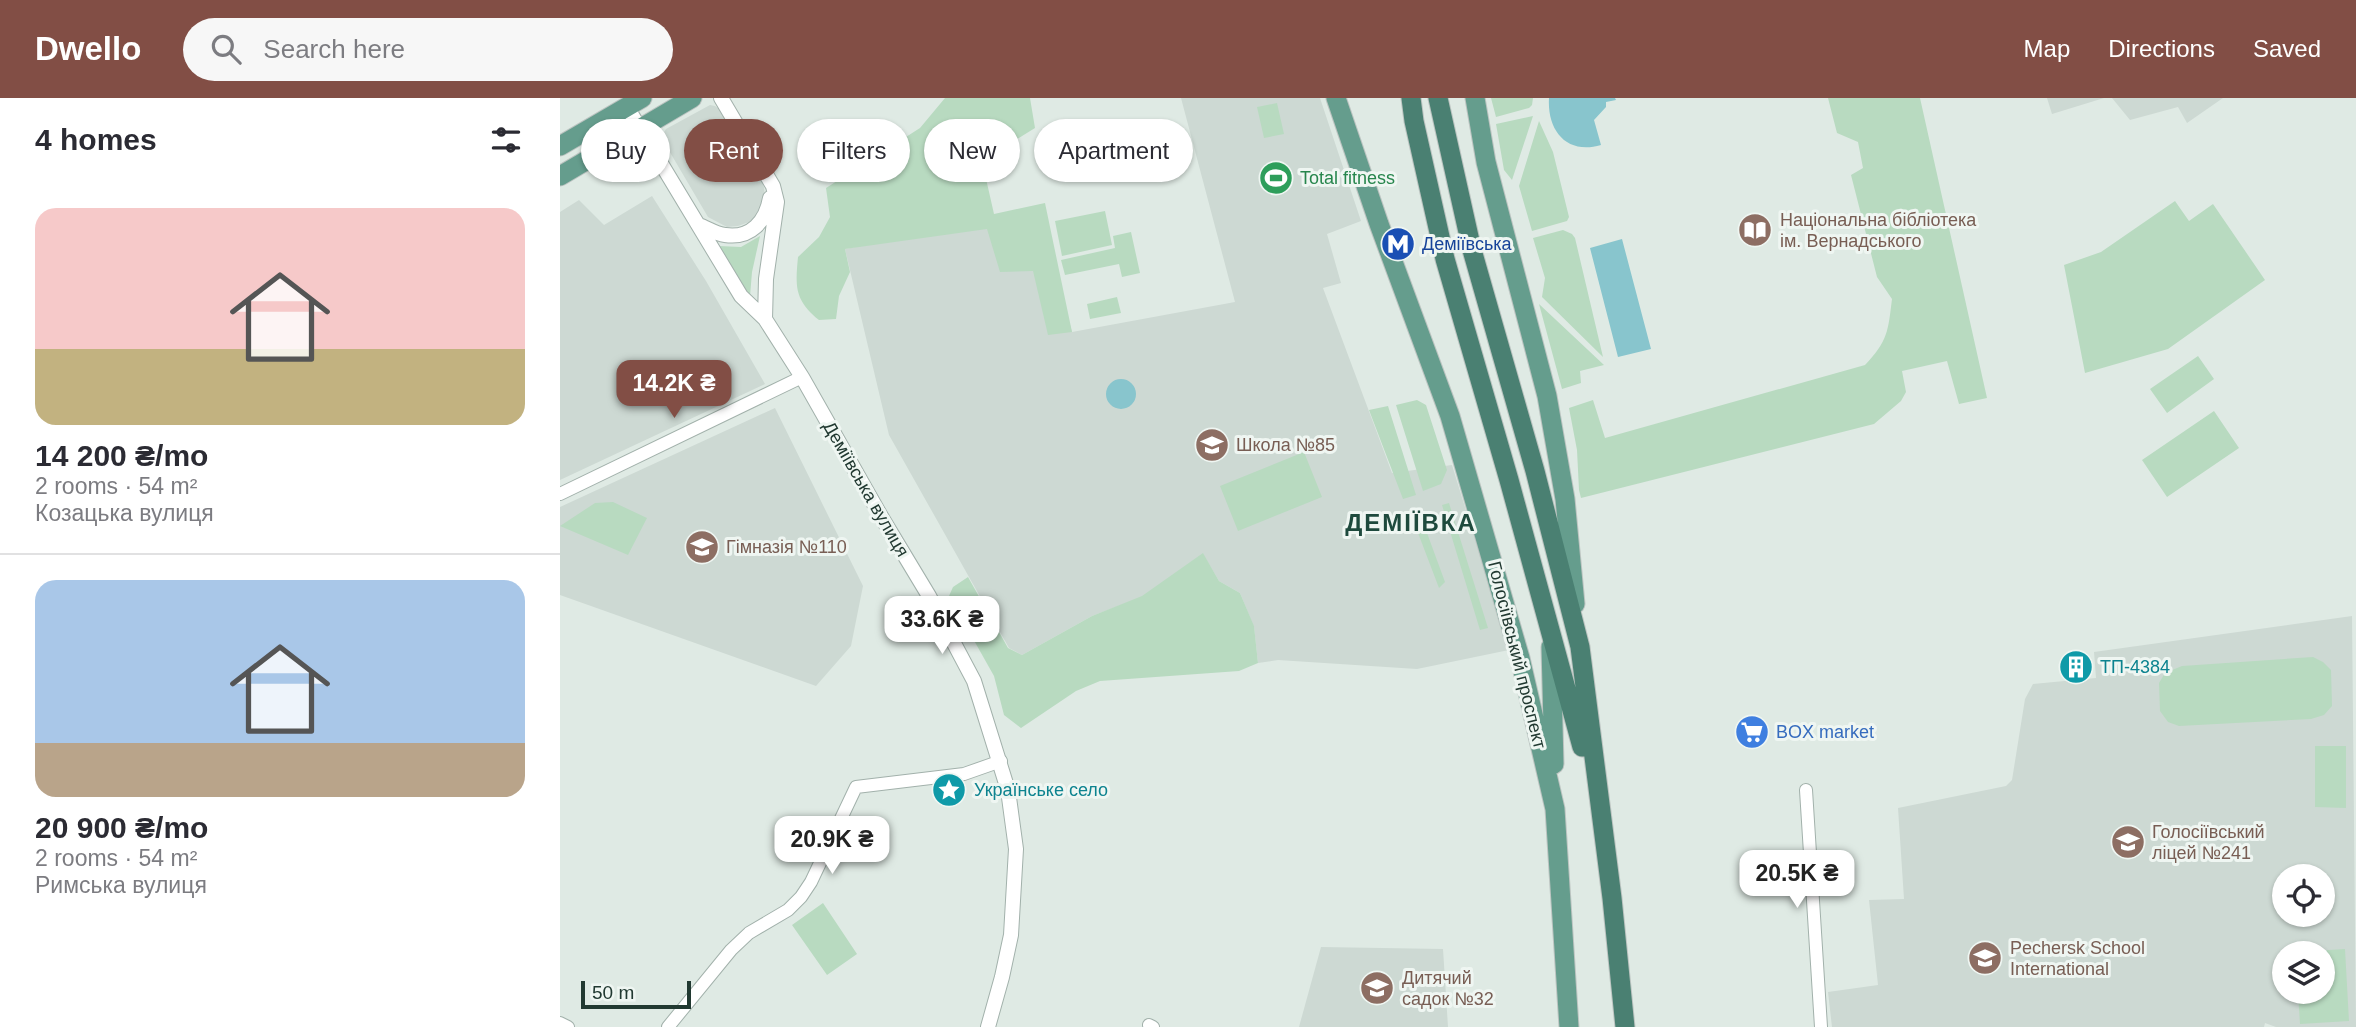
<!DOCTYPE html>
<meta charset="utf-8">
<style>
:root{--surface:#fff;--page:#f7f7f7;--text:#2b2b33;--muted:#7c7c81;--line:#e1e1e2;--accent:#824e45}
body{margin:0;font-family:Arial,sans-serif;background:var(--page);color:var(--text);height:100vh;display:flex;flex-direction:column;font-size:26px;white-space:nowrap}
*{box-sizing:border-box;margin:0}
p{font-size:23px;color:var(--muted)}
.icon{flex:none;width:38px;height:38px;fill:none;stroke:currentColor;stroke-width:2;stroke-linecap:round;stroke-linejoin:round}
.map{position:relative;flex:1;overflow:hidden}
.drawer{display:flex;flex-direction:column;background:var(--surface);width:560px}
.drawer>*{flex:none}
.top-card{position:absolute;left:21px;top:21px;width:665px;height:63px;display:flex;gap:14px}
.tools{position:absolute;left:1712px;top:766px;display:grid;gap:14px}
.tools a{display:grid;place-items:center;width:63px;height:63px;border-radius:50%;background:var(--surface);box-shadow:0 2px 5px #0004;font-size:35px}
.scale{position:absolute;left:21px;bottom:18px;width:110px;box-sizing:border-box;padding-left:7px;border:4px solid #213931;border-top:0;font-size:19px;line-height:24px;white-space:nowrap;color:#213931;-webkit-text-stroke:5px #eff6f2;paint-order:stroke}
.price{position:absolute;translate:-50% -60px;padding:0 16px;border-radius:14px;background:#fff;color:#222;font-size:23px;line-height:46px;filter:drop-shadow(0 2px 4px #0008)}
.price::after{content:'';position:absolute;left:50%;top:42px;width:21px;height:16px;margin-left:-10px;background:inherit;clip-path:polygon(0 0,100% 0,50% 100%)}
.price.on{background:var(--accent);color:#fff}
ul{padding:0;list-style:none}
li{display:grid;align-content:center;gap:14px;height:371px;padding:0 35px}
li+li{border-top:2px solid var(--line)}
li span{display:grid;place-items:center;height:217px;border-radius:21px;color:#555}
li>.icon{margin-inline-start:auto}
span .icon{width:126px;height:126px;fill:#fffc;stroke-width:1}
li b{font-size:30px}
h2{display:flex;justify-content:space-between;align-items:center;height:84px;padding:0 35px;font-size:30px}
.pill{padding:0 24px;border-radius:32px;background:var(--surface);box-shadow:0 2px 5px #0004;font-size:24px;line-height:63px}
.pill.on{background:var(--accent);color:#fff}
header{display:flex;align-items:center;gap:42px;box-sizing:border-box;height:98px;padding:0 35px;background:var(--accent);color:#fff}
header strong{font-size:33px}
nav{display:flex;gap:38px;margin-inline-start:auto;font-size:24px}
.search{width:490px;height:63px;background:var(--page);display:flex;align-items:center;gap:18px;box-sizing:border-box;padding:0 24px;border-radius:38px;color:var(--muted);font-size:26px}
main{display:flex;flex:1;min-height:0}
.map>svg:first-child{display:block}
.built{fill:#cdd9d3;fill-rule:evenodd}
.green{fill:#b8dac0}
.water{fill:#88c5cd}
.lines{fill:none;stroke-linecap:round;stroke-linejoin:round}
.minor-casing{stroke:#a2b1ab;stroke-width:14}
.tertiary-casing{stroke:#a2b1ab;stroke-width:16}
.primary-casing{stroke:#bcc4c1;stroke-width:21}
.trunk-casing{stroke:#bcc4c1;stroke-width:21}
.minor{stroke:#fff;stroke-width:12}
.tertiary{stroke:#fff;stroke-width:14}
.primary{stroke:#659d8d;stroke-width:19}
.trunk{stroke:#4a8072;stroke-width:19}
.labels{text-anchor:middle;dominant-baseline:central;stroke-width:6;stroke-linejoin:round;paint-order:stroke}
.leisure-label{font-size:18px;fill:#27864d;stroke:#eff6f2;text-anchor:start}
.education-label{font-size:18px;fill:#785e54;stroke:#eff6f2;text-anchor:start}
.transit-label{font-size:18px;fill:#164399;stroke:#eff6f2;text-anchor:start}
.street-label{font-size:18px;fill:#213931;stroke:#eff6f2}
.culture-label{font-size:18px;fill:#0d838f;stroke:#eff6f2;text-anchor:start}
.shop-label{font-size:18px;fill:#366cbe;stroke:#eff6f2;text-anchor:start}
.district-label{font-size:24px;font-weight:bold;letter-spacing:2px;fill:#1e4a3d;stroke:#eff6f2}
</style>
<header>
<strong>Dwello</strong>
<div class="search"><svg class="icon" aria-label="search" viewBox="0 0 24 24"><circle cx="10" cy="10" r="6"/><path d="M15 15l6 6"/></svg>Search here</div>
<nav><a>Map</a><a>Directions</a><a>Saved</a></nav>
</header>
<main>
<section class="drawer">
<h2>4 homes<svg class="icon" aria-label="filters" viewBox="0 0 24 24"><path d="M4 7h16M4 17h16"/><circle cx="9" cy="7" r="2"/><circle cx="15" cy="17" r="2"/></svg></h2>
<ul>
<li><span style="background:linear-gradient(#f6c9c9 65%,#c2b280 0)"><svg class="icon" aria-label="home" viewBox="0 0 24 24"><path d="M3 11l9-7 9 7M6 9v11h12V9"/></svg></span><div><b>14 200 ₴/mo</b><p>2 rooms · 54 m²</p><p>Козацька вулиця</p></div></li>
<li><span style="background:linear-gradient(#a9c7e8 75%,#b9a48a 0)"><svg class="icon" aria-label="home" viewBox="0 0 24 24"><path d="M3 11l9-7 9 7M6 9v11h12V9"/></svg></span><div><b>20 900 ₴/mo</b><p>2 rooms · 54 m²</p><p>Римська вулиця</p></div></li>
</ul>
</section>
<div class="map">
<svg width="1796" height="929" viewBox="0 0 1796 929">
<rect width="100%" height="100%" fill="#dfeae4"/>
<path class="built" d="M621,0H760L801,123L767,136L781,185L763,190L832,375L892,367L949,552L857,571L718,562L698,565L694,529L680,495L659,483L643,456L582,499L532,518L462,557L449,550L329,337L285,151L479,113L512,234L675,204Z
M1487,0H1544L1492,16Z
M1552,0H1663L1627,25L1618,9L1570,22Z
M150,7L155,8L161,12L200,79L204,89L205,100L197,118L189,124L178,128L167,129L148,119L101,39L106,31Z
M92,98L146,183L205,286L0,382V114L19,102L44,127Z
M215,310L303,488L291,548L256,588L0,497V409Z
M1792,518L1796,929H1716L1705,925L1704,929H1272L1268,894L1318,887L1309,802L1344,801L1338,710L1446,688L1452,682L1465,601L1473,586L1536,580L1534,554ZM1724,779H1762V817H1724ZM1724,856H1762V894H1724Z
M761,849L883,851L888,929H739Z"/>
<path class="green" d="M385,0H470L475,30L422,63L434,116L485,105L512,234L488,237L473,173L440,174L427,131L285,151L290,174L279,198L276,221L259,222C235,202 235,190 238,159L259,139L270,119L266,90L360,30Z
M931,0H973L972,7L969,10L936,19Z
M1268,0H1360L1427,300L1399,306L1387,263L1342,273L1346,294L1341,303L1314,326L1021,400L1019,392L1017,352L1009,310L1033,302L1045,340L1305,267C1328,243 1328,233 1332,201L1317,179L1291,77L1303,70L1298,44L1277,35Z
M717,5L724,36L704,40L697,9Z
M973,18L952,82L944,72L936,26Z
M979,23L993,54L1009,119L1007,123L972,133L959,88Z
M1615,103L1629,123L1653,106L1705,182L1608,251L1525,275L1504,167L1541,154Z
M545,113L552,147L502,158L495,123Z
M1003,132L1012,136L1015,140L1043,259L982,199L985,180L973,140Z
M571,134L580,175L562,179L559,166L505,177L501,162L555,150L553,138Z
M200,138L192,174L190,198L159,148L181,149Z
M557,199L561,215L530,221L527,206Z
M979,206L1044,267L1020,273L1021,285L1002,291Z
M1638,258L1654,281L1607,315L1590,291Z
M857,302L866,307L887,372L881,386L863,393L836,307Z
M828,308L856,397L843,401L809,312Z
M1654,313L1679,350L1607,399L1582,362Z
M744,354L762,399L678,433L660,388Z
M53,404L87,420L68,457L0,428L35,405Z
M889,405L928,530L920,532L882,407Z
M863,424L885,484L879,490L855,427Z
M643,455L659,483L680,495L694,528L698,565L679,573L540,583L516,593L461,630L444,617L434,578L389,498L393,489L408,479L448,550L462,557L532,518L582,498Z
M1753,559L1763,564L1771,572L1772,608L1764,617L1751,621L1619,628L1608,624L1600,613L1599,585L1605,575L1622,568Z
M1755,648H1786V710L1755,709Z
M263,805L297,856L267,877L232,827Z
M1785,851L1789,923L1740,926L1738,894H1762V856H1736V854Z"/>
<path class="water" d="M989,0H1055L1056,2L1046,4V9L1034,22L1041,47C1007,57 987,33 989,0Z
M1062,141L1091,251L1058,259L1030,150Z
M546 296a15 15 0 1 1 30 0a15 15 0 1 1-30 0Z"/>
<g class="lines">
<g class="minor-casing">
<path id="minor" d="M0,396L242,279
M1246,692L1261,929
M0,925L8,929
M589,927L593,929
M108,929L171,852L189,835L228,812L241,799L251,784L296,689L404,676L441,663"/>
</g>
<g class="tertiary-casing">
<path id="tertiary" d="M161,0L213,88L217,104L206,181L205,221
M67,9L181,198L205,221L242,279L322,420L369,498L414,583L448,692L456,751L451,837L442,879L428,929
M139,127C147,130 156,136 165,137C191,141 206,123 210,100"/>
</g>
<g class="primary-casing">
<path id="primary" d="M776,0L819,126L890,318L960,560L995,711L1009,929
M915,0L926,64L987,298L1005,401L1015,506
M0,48L82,0
M0,78L132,0
M991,549L994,666"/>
</g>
<g class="trunk-casing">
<path id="trunk" d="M851,0L854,23L885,161L949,382L1022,649
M878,0L912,152L975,373L1020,549L1052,800L1065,929"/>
</g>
<use href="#minor" class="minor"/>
<use href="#tertiary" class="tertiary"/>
<use href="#primary" class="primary"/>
<use href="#trunk" class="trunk"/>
</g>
<defs>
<g id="stadium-disc" transform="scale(1.75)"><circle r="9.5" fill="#2e9e5b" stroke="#eff6f2"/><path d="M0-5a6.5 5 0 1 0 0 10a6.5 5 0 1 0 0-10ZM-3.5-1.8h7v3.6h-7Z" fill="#fff"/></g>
<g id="library-disc" transform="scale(1.75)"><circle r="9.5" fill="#8d6e63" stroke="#eff6f2"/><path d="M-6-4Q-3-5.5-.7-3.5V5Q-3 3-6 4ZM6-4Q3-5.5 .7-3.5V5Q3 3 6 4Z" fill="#fff"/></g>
<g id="metro-disc" transform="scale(1.75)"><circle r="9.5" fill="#1a4fb4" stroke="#eff6f2"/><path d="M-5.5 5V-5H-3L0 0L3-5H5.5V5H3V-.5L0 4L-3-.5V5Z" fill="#fff"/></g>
<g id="school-disc" transform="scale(1.75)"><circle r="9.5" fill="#8d6e63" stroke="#eff6f2"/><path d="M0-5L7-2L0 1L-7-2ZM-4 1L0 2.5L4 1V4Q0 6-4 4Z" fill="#fff"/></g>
<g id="building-disc" transform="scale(1.75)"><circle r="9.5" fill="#0f9aa8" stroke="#eff6f2"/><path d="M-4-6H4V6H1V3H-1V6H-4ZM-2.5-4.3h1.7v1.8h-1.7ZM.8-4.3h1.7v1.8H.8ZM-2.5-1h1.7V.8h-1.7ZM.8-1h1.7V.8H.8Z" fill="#fff"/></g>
<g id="supermarket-disc" transform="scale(1.75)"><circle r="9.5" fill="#3f7fe0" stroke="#eff6f2"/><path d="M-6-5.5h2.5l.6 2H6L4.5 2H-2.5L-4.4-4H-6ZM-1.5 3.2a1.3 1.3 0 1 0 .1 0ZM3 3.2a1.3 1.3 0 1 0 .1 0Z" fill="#fff"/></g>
<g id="sight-disc" transform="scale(1.75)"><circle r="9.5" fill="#0f9aa8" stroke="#eff6f2"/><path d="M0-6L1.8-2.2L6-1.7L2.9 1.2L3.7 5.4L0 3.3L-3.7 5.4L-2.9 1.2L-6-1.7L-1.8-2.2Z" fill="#fff"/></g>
</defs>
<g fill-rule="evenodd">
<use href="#stadium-disc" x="716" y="80"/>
<use href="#library-disc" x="1195" y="132"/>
<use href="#metro-disc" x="838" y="146"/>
<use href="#school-disc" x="652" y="347"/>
<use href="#school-disc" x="142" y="449"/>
<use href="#building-disc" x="1516" y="569"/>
<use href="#supermarket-disc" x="1192" y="634"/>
<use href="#sight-disc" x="389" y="692"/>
<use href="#school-disc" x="1568" y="744"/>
<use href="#school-disc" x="1425" y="860"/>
<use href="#school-disc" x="817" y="890"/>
</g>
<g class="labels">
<g class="leisure-label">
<text x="740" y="80">Total fitness</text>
</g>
<g class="education-label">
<text x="1220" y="122">Національна бібліотека<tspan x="1220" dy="21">ім. Вернадського</tspan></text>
<text x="676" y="347">Школа №85</text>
<text x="166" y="449">Гімназія №110</text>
<text x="1592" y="734">Голосіївський<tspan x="1592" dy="21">ліцей №241</tspan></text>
<text x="1450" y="850">Pechersk School<tspan x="1450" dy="21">International</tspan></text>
<text x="842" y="880">Дитячий<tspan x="842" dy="21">садок №32</tspan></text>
</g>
<g class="transit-label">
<text x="862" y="146">Деміївська</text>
</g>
<g class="street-label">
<text transform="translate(306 391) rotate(60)">Деміївська вулиця</text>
<text transform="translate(957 557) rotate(76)">Голосіївський проспект</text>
</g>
<g class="culture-label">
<text x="1540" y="569">ТП-4384</text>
<text x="414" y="692">Українське село</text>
</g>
<g class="shop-label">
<text x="1216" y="634">BOX market</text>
</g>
<g class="district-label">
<text x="851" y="424">ДЕМІЇВКА</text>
</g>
</g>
</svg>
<div class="tools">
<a><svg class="icon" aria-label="locate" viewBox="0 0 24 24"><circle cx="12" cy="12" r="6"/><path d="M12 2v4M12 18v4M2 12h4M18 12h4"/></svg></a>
<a><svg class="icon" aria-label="layers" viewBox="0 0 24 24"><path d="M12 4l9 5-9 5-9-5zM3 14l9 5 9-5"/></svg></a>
</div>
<div class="scale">50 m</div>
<b class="price on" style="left:114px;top:322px">14.2K ₴</b>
<b class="price" style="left:382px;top:558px">33.6K ₴</b>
<b class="price" style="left:272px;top:778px">20.9K ₴</b>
<b class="price" style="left:1237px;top:812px">20.5K ₴</b>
<div class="top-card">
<a class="pill">Buy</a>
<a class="pill on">Rent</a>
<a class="pill">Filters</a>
<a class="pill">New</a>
<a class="pill">Apartment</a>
</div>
</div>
</main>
